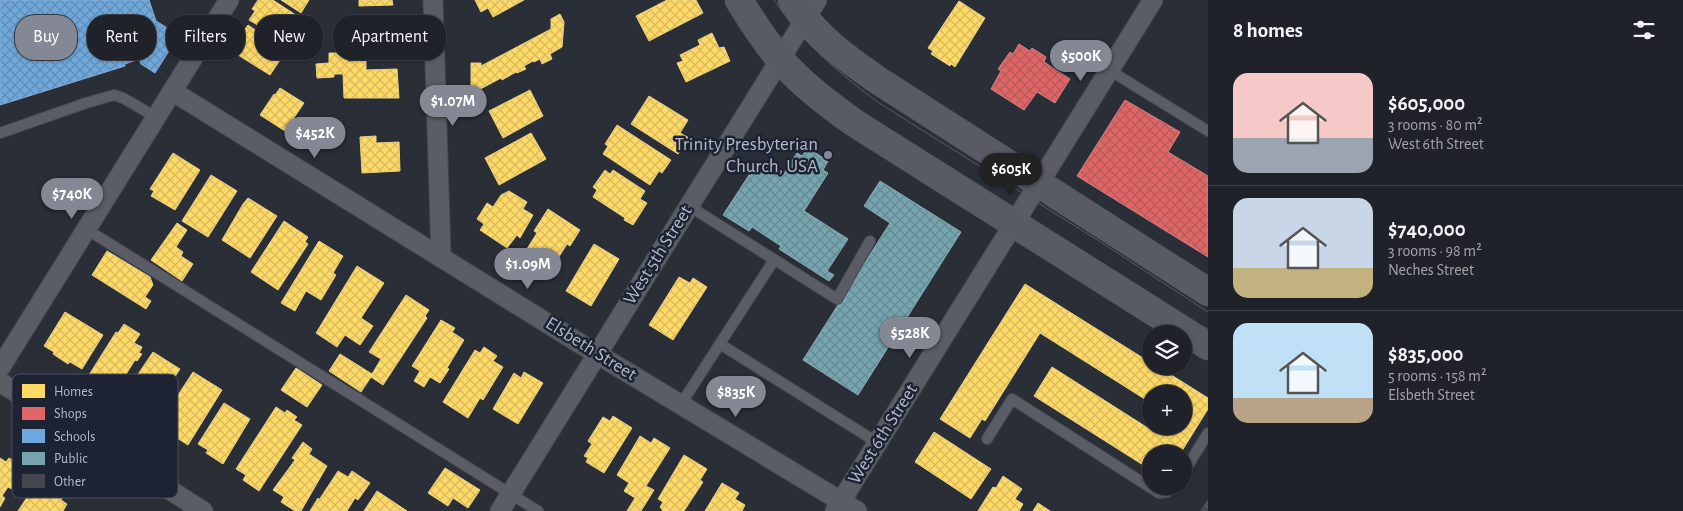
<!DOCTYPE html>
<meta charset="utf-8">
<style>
:root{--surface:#202229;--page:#2d2f35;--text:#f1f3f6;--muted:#a2a4a8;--line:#3d3f46;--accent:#848895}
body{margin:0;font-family:"Alegreya Sans",sans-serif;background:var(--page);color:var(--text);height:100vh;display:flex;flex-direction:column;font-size:19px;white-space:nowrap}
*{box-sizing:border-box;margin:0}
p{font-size:16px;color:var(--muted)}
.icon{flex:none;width:28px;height:28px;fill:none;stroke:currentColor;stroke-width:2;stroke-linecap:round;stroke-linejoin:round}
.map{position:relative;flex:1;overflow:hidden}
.drawer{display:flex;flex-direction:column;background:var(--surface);width:475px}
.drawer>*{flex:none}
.hud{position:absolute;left:15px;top:15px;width:475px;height:45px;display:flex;gap:10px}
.fabs{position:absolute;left:1142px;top:325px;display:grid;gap:10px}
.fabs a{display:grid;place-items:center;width:50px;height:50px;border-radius:50%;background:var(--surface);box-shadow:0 1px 4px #0004,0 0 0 1px var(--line);font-size:25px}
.price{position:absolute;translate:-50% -42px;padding:0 11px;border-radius:18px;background:var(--accent);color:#fff;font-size:16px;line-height:32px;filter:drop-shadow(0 1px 2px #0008)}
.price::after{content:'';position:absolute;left:50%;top:30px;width:15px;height:11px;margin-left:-8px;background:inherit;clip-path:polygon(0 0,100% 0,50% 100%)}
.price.current{background:#222;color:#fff}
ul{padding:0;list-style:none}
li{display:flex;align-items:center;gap:15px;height:125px;padding:0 25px}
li+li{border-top:1px solid var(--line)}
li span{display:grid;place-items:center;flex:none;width:140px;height:100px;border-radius:15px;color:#555}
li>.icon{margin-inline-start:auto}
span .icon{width:60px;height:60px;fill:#fffc;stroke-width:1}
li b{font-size:21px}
h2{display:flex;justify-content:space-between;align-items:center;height:60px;padding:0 25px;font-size:21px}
.chip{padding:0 18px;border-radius:20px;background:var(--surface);box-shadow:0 1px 4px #0004,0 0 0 1px var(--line);font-size:18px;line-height:45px}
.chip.current{background:var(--accent);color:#fff}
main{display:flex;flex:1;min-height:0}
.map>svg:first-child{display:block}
.homes{fill:url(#homes-cross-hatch);stroke:#e8cf83}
.shops{fill:url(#shops-cross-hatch);stroke:#d37f83}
.schools{fill:url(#schools-cross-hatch);stroke:#84add6}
.public{fill:url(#public-cross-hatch);stroke:#89abb6}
.building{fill:url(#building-cross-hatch);stroke:#52565f}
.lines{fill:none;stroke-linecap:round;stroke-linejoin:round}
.service-casing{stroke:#464950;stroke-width:12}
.minor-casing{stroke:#464950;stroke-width:21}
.secondary-casing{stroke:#464950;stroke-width:29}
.service{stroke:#5a5d65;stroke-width:10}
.minor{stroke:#5a5d65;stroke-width:19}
.secondary{stroke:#585b64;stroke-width:28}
.tram{stroke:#585c63;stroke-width:1}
.poi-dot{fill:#848895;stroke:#1d2332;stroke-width:2}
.labels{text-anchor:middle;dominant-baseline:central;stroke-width:5;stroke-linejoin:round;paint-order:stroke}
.poi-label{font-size:19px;fill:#b4b9c8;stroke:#1d2332;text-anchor:end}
.street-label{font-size:19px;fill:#b4b9c8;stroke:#1d2332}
.key{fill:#1d2332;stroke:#4a505f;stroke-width:1}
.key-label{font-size:14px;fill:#b4b9c8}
</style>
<main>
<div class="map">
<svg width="1208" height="511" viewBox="0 0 1208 511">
<defs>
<pattern id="homes-cross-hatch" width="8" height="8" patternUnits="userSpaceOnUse" patternTransform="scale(1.25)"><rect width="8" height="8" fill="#ffd966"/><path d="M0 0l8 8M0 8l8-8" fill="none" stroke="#d7b95e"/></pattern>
<pattern id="shops-cross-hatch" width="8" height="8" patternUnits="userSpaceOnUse" patternTransform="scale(1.25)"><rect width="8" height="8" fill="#e06666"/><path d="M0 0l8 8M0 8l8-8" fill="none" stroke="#b65a5c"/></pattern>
<pattern id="schools-cross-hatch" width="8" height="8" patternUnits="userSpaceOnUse" patternTransform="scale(1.25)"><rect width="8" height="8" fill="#6fa8dc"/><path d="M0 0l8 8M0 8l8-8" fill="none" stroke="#618cb4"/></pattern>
<pattern id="public-cross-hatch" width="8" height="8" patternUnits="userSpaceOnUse" patternTransform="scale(1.25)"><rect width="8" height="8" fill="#76a5af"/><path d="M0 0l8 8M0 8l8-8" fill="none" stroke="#668a92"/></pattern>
<pattern id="building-cross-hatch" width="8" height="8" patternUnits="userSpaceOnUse" patternTransform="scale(1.25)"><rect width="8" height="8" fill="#43464e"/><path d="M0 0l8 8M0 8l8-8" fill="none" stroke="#5c5f66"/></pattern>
</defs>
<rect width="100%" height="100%" fill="#2a2e37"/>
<path class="homes" d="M258,0H273L302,19L287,42L249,20L255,11L252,9Z
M281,0H309L301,13Z
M359,0H392L393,5L359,6Z
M475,0H524L493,17L488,8L481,12Z
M667,0H696L703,13L649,41L636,16Z
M959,1L985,18L955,67L951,64L950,66L931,54L933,51L928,48Z
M560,14L564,22L562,47L550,54L552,59L542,64L540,59L534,62L533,61L524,66L526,69L517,73L516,72L502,80L501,78L473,93V91L471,92V63H481V66L551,29V19Z
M394,20L396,52L356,54L355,44H350L348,22Z
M248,25L286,51L270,75L230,50Z
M712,33L719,48L724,47L730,61L686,82L677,63L683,61L680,55L700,45L698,40Z
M329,53H348V62L366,61V70L397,69L399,98H344L343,74H334V77L317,78L316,64L329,63Z
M280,88L304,103L285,131L260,115L274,94L275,95Z
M530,90L543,116L503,138L489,111Z
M649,96L688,120L680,133L689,138L678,154L631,124Z
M617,125L671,160L662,173L659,171L650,185L603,154L608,146L605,144Z
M531,133L546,159L499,185L485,158Z
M376,136V143L399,142L400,171L362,173L360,137Z
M173,153L200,170L175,210L151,196L154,191L150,189Z
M605,170L610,174L613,170L645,191L640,199L647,203L633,225L624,220L625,218L593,197L597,190L593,187Z
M211,175L237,191L208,237L182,221Z
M509,191L527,202L523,209L533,215L520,238L517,235L507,248L480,230L484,224L477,219L487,203L493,207L501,195Z
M248,198L277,216L250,258L222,240L243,204Z
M548,209L580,230L570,246L567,244L548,274L525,259L529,254L525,252L537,233L534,231Z
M284,221L308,237L305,242L308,244L278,290L251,272Z
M177,223L187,230L176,247L183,252L181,256L193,264L182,281L151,260Z
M319,241L343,256L333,273L336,275L321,300L306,291L295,311L281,303Z
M594,244L619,259L591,306L566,291Z
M107,251L150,277L153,285L145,297L151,301L146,309L92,275Z
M357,266L384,283L361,318L373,326L360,345L345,335L337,347L316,333Z
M679,277L690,283L693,278L707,287L673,340L649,325Z
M1025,284L1151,363V366H1157L1208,398V409L1180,454H1151V470L1034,396L1052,367L1151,430L1153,426L1156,428L1157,426H1184V394H1151V403L1040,333L985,421L982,419L970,438L940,419Z
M406,295L429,310L425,316L427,318L383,385L371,377L361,392L329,371L340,354L372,374L381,359L369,352Z
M65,312L103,335L82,369L70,362L68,364L53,354L54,352L44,346Z
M441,320L455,328L452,332L464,340L447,368L449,369L440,383L430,377L424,387L414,381L420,371L412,366Z
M124,324L140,334L134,343L142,347L139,353L142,354L137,361L135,360L113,395L98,386L100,382L89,375L116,332L118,333Z
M484,347L497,356L493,361L503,367L483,400L480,398L468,418L443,402L475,350L480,353Z
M153,352L180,369L147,419L131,408L135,402L124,395Z
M296,368L322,385L307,407L281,390Z
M193,372L222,390L188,445L158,426Z
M524,372L543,383L518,424L493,409L514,373L521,378Z
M224,403L250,419L223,464L206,453L208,450L198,444Z
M276,407L285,413L287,410L297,417L294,420L302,425L259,491L243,480L246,475L236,469Z
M613,416L632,428L604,473L586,462L588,458L584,456L592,444L588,441L603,417L610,421Z
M934,432L991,469L971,499L915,462Z
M640,436L651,443L654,438L670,448L646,486L654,490L641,511H627L635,498L624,491L629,483L617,475Z
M303,442L312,449L309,454L327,466L301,511H295L281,502L284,497L273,490L295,460L292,458Z
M684,455L707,469L700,480L703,482L684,511H663L660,507L663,502L658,499Z
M0,458L6,462L9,458L25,467L12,489L8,487L2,496L5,498L0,507Z
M445,468L480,490L468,508L453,498L448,506L428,493Z
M338,471L348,477L352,471L370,483L358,500L355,498L347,511H310L318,498L319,500Z
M1003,476L1022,489L1015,499L1023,504L1019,511H978L993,487L996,488Z
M37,482L48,489L51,485L65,494L61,500L67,504L63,511H18Z
M722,483L739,493L735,499L745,505L742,511H705Z
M377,491L407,511H364Z
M1038,503L1050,511H1033Z"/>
<path class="shops" d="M1019,44L1030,51L1032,48L1046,57L1044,62L1070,79L1055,103L1037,92L1024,110L991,89L1001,71L998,69L1010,52L1013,54Z
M1125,100L1180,132L1168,152L1208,176V257L1077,176Z"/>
<path class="schools" d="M0,0H149L156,21L179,35L155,73L141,64L139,59L125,64V66L0,105Z"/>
<path class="public" d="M808,148L828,161L823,170L828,173L804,211L848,239L827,271L834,275L829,281L779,249L781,246L752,227L749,231L723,215L751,172L755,175L764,162L783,175L797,153L802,156Z
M880,181L961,232L858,395L803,360L890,223L864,206Z"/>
<path class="building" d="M1208,500V511H1201Z"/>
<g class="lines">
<g class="service-casing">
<path id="service" d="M1109,70L1208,131
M0,133L86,103L114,95L123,98L156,117
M689,206L837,299L870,241
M86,229L538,511
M720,344L878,443
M681,404L774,260
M987,439L1012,399L1159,493L1168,492L1175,486
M1184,472L1208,433"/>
</g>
<g class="minor-casing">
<path id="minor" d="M433,0L441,256
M172,91L597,354L857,511
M0,368L229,0
M0,382L203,511
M500,511L817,0
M835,511L1153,0"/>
</g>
<g class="secondary-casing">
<path id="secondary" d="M739,0C751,20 764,40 779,58C800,83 827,103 853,122L1208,346
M792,0C815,36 844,57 879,81L1208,292"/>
</g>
<use href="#service" class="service"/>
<use href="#minor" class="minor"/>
<use href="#secondary" class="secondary"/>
<path class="tram" d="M748,0C788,57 831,97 887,137L1208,337
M774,0C801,42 840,74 879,103L1099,241L1208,312"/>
</g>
<circle class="poi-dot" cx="828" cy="155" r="5"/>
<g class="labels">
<g class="poi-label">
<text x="818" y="144">Trinity Presbyterian<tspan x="818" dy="22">Church, USA</tspan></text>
</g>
<g class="street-label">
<text transform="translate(658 255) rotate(-58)">West 5th Street</text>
<text transform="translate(591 349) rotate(32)">Elsbeth Street</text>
<text transform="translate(883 434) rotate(-58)">West 6th Street</text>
</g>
</g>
<rect x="12" y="374" width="166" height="124" rx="8" class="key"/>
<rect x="22" y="384" width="23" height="14" fill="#ffd966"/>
<rect x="22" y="407" width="23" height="13" fill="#e06666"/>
<rect x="22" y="429" width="23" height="14" fill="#6fa8dc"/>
<rect x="22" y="452" width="23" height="13" fill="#76a5af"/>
<rect x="22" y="474" width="23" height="14" fill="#43464e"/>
<g class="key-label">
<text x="54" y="396">Homes</text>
<text x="54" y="418">Shops</text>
<text x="54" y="441">Schools</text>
<text x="54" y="463">Public</text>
<text x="54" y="486">Other</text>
</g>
</svg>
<div class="fabs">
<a><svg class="icon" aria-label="layers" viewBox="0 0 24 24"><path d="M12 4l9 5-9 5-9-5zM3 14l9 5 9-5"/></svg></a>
<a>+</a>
<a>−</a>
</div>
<b class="price" style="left:1081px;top:82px">$500K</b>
<b class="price" style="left:453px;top:127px">$1.07M</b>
<b class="price" style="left:315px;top:159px">$452K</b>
<b class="price current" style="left:1011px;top:195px">$605K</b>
<b class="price" style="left:72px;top:220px">$740K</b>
<b class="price" style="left:528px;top:290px">$1.09M</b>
<b class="price" style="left:910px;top:359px">$528K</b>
<b class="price" style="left:736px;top:418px">$835K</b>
<div class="hud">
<a class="chip current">Buy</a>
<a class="chip">Rent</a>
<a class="chip">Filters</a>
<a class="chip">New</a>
<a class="chip">Apartment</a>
</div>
</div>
<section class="drawer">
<h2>8 homes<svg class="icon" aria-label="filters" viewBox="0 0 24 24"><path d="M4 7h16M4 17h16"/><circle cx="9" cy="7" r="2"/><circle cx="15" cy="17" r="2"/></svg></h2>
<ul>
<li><span style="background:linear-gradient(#f6c9c9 65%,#9aa5b1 0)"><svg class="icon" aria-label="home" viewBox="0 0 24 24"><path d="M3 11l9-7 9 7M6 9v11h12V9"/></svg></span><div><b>$605,000</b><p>3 rooms · 80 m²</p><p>West 6th Street</p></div></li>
<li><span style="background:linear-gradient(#c9d6e8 70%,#c2b280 0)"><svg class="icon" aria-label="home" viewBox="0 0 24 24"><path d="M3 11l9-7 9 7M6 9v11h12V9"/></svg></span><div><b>$740,000</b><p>3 rooms · 98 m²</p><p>Neches Street</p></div></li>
<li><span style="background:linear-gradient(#bfe0f5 75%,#b9a48a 0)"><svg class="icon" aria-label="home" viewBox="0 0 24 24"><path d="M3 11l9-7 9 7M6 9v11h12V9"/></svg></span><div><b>$835,000</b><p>5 rooms · 158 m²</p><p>Elsbeth Street</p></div></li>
</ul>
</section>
</main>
